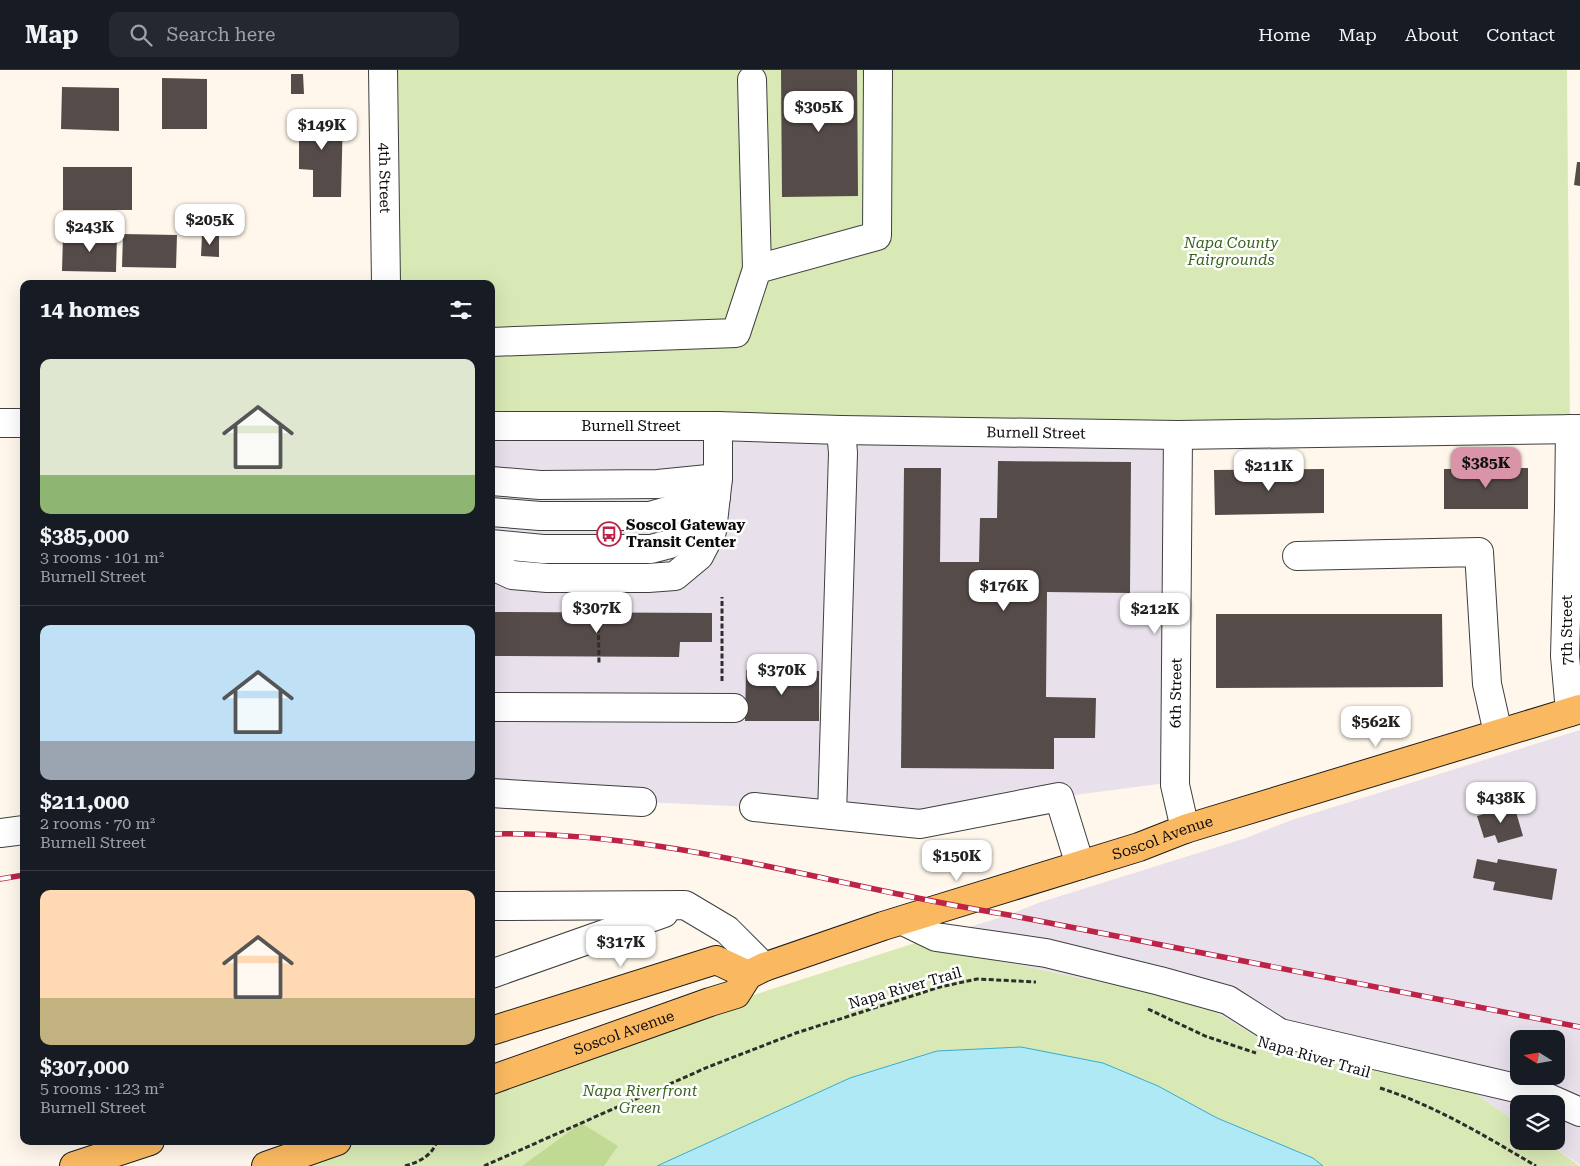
<!DOCTYPE html>
<meta charset="utf-8">
<style>
:root{--surface:#171b24;--page:#242831;--text:#f1f3f6;--muted:#9ea1a6;--line:#363941;--accent:#d995a7}
body{margin:0;font-family:"Roboto Serif",serif;background:var(--page);color:var(--text);height:100vh;display:flex;flex-direction:column;font-size:19px;white-space:nowrap}
*{box-sizing:border-box;margin:0}
p{font-size:16px;color:var(--muted)}
.icon{flex:none;width:28px;height:28px;fill:none;stroke:currentColor;stroke-width:2;stroke-linecap:round;stroke-linejoin:round}
.map{position:relative;flex:1;overflow:hidden}
.side{position:absolute;left:20px;top:210px;width:475px;height:865px;display:flex;flex-direction:column;background:var(--surface);border-radius:10px;box-shadow:0 5px 20px #0002}
.side>*{flex:none}
.needle{width:32px;rotate:281deg}
.controls{position:absolute;left:1510px;top:960px;display:grid;gap:10px}
.controls a{display:grid;place-items:center;width:55px;height:55px;border-radius:10px;background:var(--surface);box-shadow:0 5px 20px #0002;font-size:25px}
.price{position:absolute;translate:-50% -42px;padding:0 11px;border-radius:10px;background:#fff;color:#222;font-size:16px;line-height:32px;filter:drop-shadow(0 1px 2px #0008)}
.price::after{content:'';position:absolute;left:50%;top:30px;width:15px;height:11px;margin-left:-8px;background:inherit;clip-path:polygon(0 0,100% 0,50% 100%)}
.price.on{background:var(--accent);color:#111}
ul{padding:0;list-style:none}
li{display:grid;align-content:center;gap:10px;height:265px;padding:0 20px}
li+li{border-top:1px solid var(--line)}
li span{display:grid;place-items:center;height:155px;border-radius:10px;color:#555}
li>.icon{margin-inline-start:auto}
span .icon{width:90px;height:90px;fill:#fffc;stroke-width:1}
li b{font-size:21px}
h2{display:flex;justify-content:space-between;align-items:center;height:60px;padding:0 20px;font-size:21px}
header{display:flex;align-items:center;gap:30px;box-sizing:border-box;height:70px;padding:0 25px;background:var(--surface);border-bottom:1px solid var(--line)}
header strong{font-size:24px}
nav{display:flex;gap:28px;margin-inline-start:auto;font-size:18px}
.search{width:350px;height:45px;background:var(--page);display:flex;align-items:center;gap:12px;box-sizing:border-box;padding:0 18px;border-radius:10px;color:var(--muted);font-size:19px}
.map>svg:first-child{display:block}
.industrial{fill:#e8e0eb;fill-rule:evenodd}
.green{fill:#d9e9b5}
.forest{fill:#c0da94}
.water{fill:#afe9f6;stroke:#36acce}
.building{fill:#554b48}
.lines{fill:none;stroke-linecap:round;stroke-linejoin:round}
.minor-casing{stroke:#3f3f3f;stroke-width:30}
.major-casing{stroke:#1d1d1d;stroke-width:30}
.path{stroke:#2e2e2e;stroke-width:3;stroke-dasharray:5 2.5;stroke-linecap:butt}
.minor{stroke:#fff;stroke-width:28}
.major{stroke:#fab960;stroke-width:28}
.rail-casing{stroke:#bc2346;stroke-width:5.5}
.rail{stroke:#fff;stroke-width:4;stroke-dasharray:11;stroke-linecap:butt}
.labels{text-anchor:middle;dominant-baseline:central;stroke-width:5;stroke-linejoin:round;paint-order:stroke}
.street-label{font-size:15px;fill:#0c0c0c;stroke:#fff}
.park-label{font-size:15px;font-style:italic;fill:#38631c;stroke:#fff}
.poi-label{font-size:15px;font-weight:bold;fill:#0c0c0c;stroke:#fff;text-anchor:start}
</style>
<header>
<strong>Map</strong>
<div class="search"><svg class="icon" aria-label="search" viewBox="0 0 24 24"><circle cx="10" cy="10" r="6"/><path d="M15 15l6 6"/></svg>Search here</div>
<nav><a>Home</a><a>Map</a><a>About</a><a>Contact</a></nav>
</header>
<div class="map">
<svg width="1580" height="1096" viewBox="0 0 1580 1096">
<rect width="100%" height="100%" fill="#fff7eb"/>
<path class="industrial" d="M491,356L1178,365L1182,711L1059,727L920,754L754,737L642,732L491,723Z
M1580,660V1095L1545,1071H1556V1034H1519V1054L1473,1022L1262,970L1202,934L915,873L1009,845L1038,833L1246,768L1292,750ZM1519,969H1556V1006H1519Z"/>
<path class="green" d="M383,0H1567L1570,359L491,356V214H386Z
M915,873L1202,934L1262,970L1473,1022L1519,1054V1071H1545L1580,1096H1323L1313,1088L1217,1048L1158,1016L1103,993L1020,977L937,981L850,1008L657,1096H266L337,1071H491V1010L558,988Z"/>
<path class="forest" d="M581,1053L618,1076L604,1096H522Z"/>
<path class="water" d="M1021,977L1103,993L1158,1016L1217,1048L1313,1088L1323,1096H657L850,1008L937,981Z"/>
<path class="building" d="M781,0H857L858,126L782,127Z
M291,4H303L304,24H291Z
M162,8L207,9V59H162Z
M62,17L119,18V61L61,59Z
M299,42L343,43L341,127H313V100L299,99Z
M1577,92H1580V116L1574,115Z
M63,97H132V140H63Z
M123,164L177,165L176,198L122,197Z
M63,165L117,166L116,202L62,201Z
M202,165H219V187L201,186Z
M998,391L1131,392L1130,523L1047,522L1046,627L1096,628L1095,668H1054V699L901,698L904,398H941L940,492H979L980,448H997Z
M1528,398V439H1444V399Z
M1324,399V443L1215,445L1214,400Z
M491,542L712,543V572H680L679,587L491,586Z
M1216,544H1442L1443,617L1216,618Z
M746,600L819,601V651H745Z
M1514,735L1523,766L1498,773L1495,765L1484,768L1477,746Z
M1477,789L1497,793L1498,789L1557,799L1552,830L1493,820L1495,812L1473,808Z"/>
<g class="lines">
<g class="minor-casing">
<g id="minor">
<path id="s1" d="M383,0L386,214"/>
<path d="M752,10L757,199"/>
<path d="M491,272L736,263L757,199L877,166L878,0"/>
<path d="M0,353H24"/>
<path id="s2" d="M491,356H718L841,360L1178,365L1580,359"/>
<path d="M1570,359L1569,437L1565,586L1570,642"/>
<path d="M1178,365L1175,715L1185,759"/>
<path d="M491,411L540,415L658,414L718,408"/>
<path d="M491,442L540,446H650L716,427"/>
<path d="M491,474L543,479H651L670,474L713,451"/>
<path d="M1297,486L1479,482L1487,614L1498,663"/>
<path d="M491,491L497,498L512,505L547,508H648L675,506L699,486L712,461L718,408V356"/>
<path d="M491,637L734,638"/>
<path d="M491,723L642,732"/>
<path d="M754,737L920,754L1059,727L1080,795"/>
<path d="M832,745L843,383L841,360"/>
<path d="M0,763L24,760"/>
<path d="M491,836L685,835L727,860L764,897"/>
<path d="M903,851L936,867L1046,883L1160,911L1228,930L1280,963L1537,1023L1580,1042"/>
<path d="M491,904L664,843"/>
</g>
</g>
<g class="major-casing">
<g id="major">
<path d="M491,961L716,890L748,905"/>
<path id="s3" d="M491,1010L710,932L736,924L748,905L764,897L883,856L1139,777L1185,759L1580,639"/>
<path d="M74,1096L150,1071"/>
<path d="M266,1096L337,1071"/>
</g>
</g>
<path class="path" d="M598,535L599,593
M722,611V527
M1148,939L1205,966L1256,983
M1380,1018C1434,1035 1487,1067 1536,1096
M405,1096C419,1092 432,1086 437,1071
M484,1096L708,997L796,963L940,917L977,909L1036,912"/>
<use href="#minor" class="minor"/>
<use href="#major" class="major"/>
<g class="rail-casing">
<path id="rail" d="M491,764C667,760 837,818 1009,845L1580,957
M0,809L24,805"/>
</g>
<use href="#rail" class="rail"/>
</g>
<defs>
<g id="bus-ring" transform="scale(1.25)"><circle r="9.5" fill="#fff" stroke="#bc2346" stroke-width="1.5"/><path d="M-5-6H5V4H4V6H2V4H-2V6H-4V4H-5ZM-3.5-4V0h7V-4ZM-3.5 1.2v1.5H-2V1.2ZM2 1.2v1.5H3.5V1.2Z" fill="#bc2346"/></g>
</defs>
<g fill-rule="evenodd">
<use href="#bus-ring" x="609" y="464"/>
</g>
<g class="labels">
<g class="street-label">
<text stroke="none"><textPath href="#s1" startOffset="108">4th Street</textPath></text>
<text stroke="none"><textPath href="#s2" startOffset="140">Burnell Street</textPath></text>
<text stroke="none"><textPath href="#s2" startOffset="545">Burnell Street</textPath></text>
<text transform="translate(1567 560) rotate(-90)">7th Street</text>
<text transform="translate(1176 623) rotate(-89)">6th Street</text>
<text stroke="none"><textPath href="#s3" startOffset="719">Soscol Avenue</textPath></text>
<text transform="translate(905 918) rotate(-16)">Napa River Trail</text>
<text stroke="none"><textPath href="#s3" startOffset="141">Soscol Avenue</textPath></text>
<text transform="translate(1314 987) rotate(16)">Napa River Trail</text>
</g>
<g class="park-label">
<text x="1231" y="173">Napa County<tspan x="1231" dy="17">Fairgrounds</tspan></text>
<text x="640" y="1021">Napa Riverfront<tspan x="640" dy="17">Green</tspan></text>
</g>
<g class="poi-label">
<text x="626" y="455">Soscol Gateway<tspan x="626" dy="17">Transit Center</tspan></text>
</g>
</g>
</svg>
<div class="controls">
<a><svg class="needle" viewBox="-14 -14 28 28"><path d="M0-13l5 13h-10z" fill="#e53935"/><path d="M0 13l5-13h-10z" fill="#9ea1a6"/></svg></a>
<a><svg class="icon" aria-label="layers" viewBox="0 0 24 24"><path d="M12 4l9 5-9 5-9-5zM3 14l9 5 9-5"/></svg></a>
</div>
<b class="price" style="left:819px;top:63px">$305K</b>
<b class="price" style="left:322px;top:81px">$149K</b>
<b class="price" style="left:210px;top:176px">$205K</b>
<b class="price" style="left:90px;top:183px">$243K</b>
<b class="price on" style="left:1486px;top:419px">$385K</b>
<b class="price" style="left:1269px;top:422px">$211K</b>
<b class="price" style="left:1004px;top:542px">$176K</b>
<b class="price" style="left:597px;top:564px">$307K</b>
<b class="price" style="left:1155px;top:565px">$212K</b>
<b class="price" style="left:782px;top:626px">$370K</b>
<b class="price" style="left:1376px;top:678px">$562K</b>
<b class="price" style="left:1501px;top:754px">$438K</b>
<b class="price" style="left:957px;top:812px">$150K</b>
<b class="price" style="left:621px;top:898px">$317K</b>
<section class="side">
<h2>14 homes<svg class="icon" aria-label="filters" viewBox="0 0 24 24"><path d="M4 7h16M4 17h16"/><circle cx="9" cy="7" r="2"/><circle cx="15" cy="17" r="2"/></svg></h2>
<ul>
<li><span style="background:linear-gradient(#dfe7d0 75%,#8fb573 0)"><svg class="icon" aria-label="home" viewBox="0 0 24 24"><path d="M3 11l9-7 9 7M6 9v11h12V9"/></svg></span><div><b>$385,000</b><p>3 rooms · 101 m²</p><p>Burnell Street</p></div></li>
<li><span style="background:linear-gradient(#bfe0f5 75%,#9aa5b1 0)"><svg class="icon" aria-label="home" viewBox="0 0 24 24"><path d="M3 11l9-7 9 7M6 9v11h12V9"/></svg></span><div><b>$211,000</b><p>2 rooms · 70 m²</p><p>Burnell Street</p></div></li>
<li><span style="background:linear-gradient(#ffd9b3 70%,#c2b280 0)"><svg class="icon" aria-label="home" viewBox="0 0 24 24"><path d="M3 11l9-7 9 7M6 9v11h12V9"/></svg></span><div><b>$307,000</b><p>5 rooms · 123 m²</p><p>Burnell Street</p></div></li>
</ul>
</section>
</div>
